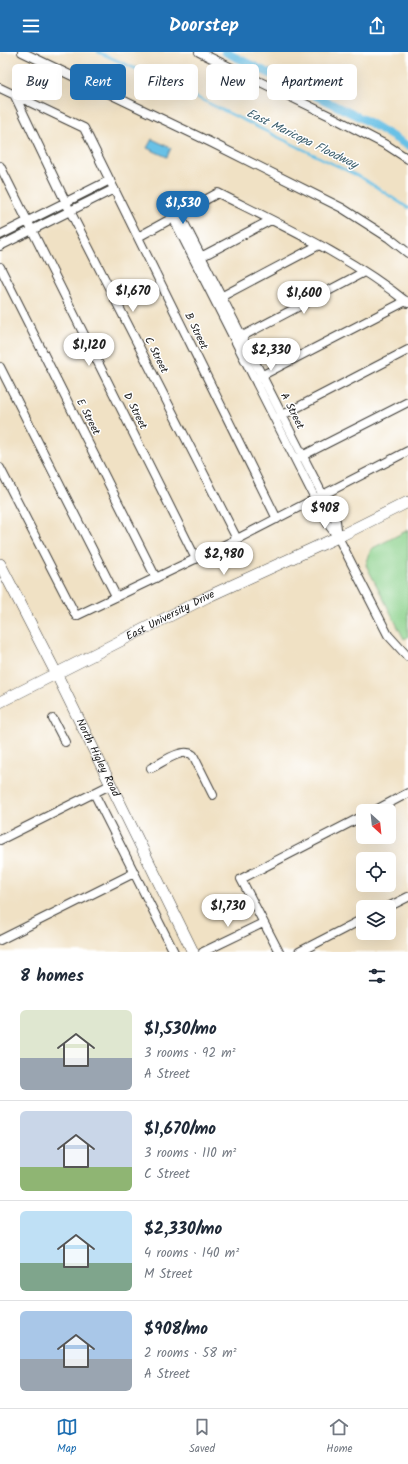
<!DOCTYPE html>
<meta charset="utf-8">
<style>
:root{--surface:#fff;--page:#f6f6f7;--text:#1f2937;--muted:#747a83;--line:#e0e1e3;--accent:#1f6fb2}
body{margin:0;font-family:Kalam,sans-serif;background:var(--page);color:var(--text);height:100vh;display:flex;flex-direction:column;font-size:15px;white-space:nowrap}
*{box-sizing:border-box;margin:0}
p{font-size:13px;color:var(--muted)}
.icon{flex:none;width:22px;height:22px;fill:none;stroke:currentColor;stroke-width:2;stroke-linecap:round;stroke-linejoin:round}
.map{position:relative;height:900px;overflow:hidden}
.details{display:flex;flex-direction:column;background:var(--surface);flex:1}
.details>*{flex:none}
.hud{position:absolute;left:12px;top:12px;width:384px;height:36px;display:flex;gap:8px}
.needle{width:26px;rotate:153deg}
.fabs{position:absolute;left:356px;top:752px;display:grid;gap:8px}
.fabs a{display:grid;place-items:center;width:40px;height:40px;border-radius:6px;background:var(--surface);box-shadow:0 4px 16px #0002;font-size:20px}
.price{position:absolute;translate:-50% -34px;padding:0 9px;border-radius:14px;background:#fff;color:#222;font-size:13px;line-height:26px;filter:drop-shadow(0 1px 2px #0008)}
.price::after{content:'';position:absolute;left:50%;top:24px;width:12px;height:9px;margin-left:-6px;background:inherit;clip-path:polygon(0 0,100% 0,50% 100%)}
.price.active{background:var(--accent);color:#fff}
ul{padding:0;list-style:none}
li{display:flex;align-items:center;gap:12px;height:100px;padding:0 20px}
li+li{border-top:1px solid var(--line)}
li span{display:grid;place-items:center;flex:none;width:112px;height:80px;border-radius:6px;color:#555}
li>.icon{margin-inline-start:auto}
span .icon{width:48px;height:48px;fill:#fffc;stroke-width:1}
li b{font-size:17px}
h2{display:flex;justify-content:space-between;align-items:center;height:48px;padding:0 20px;font-size:17px}
.chip{padding:0 14px;border-radius:6px;background:var(--surface);box-shadow:0 4px 16px #0002;font-size:14px;line-height:36px}
.chip.active{background:var(--accent);color:#fff}
header{display:flex;justify-content:space-between;align-items:center;height:52px;padding:0 20px;background:var(--accent);color:#fff;font-size:18px;font-weight:600}
.tabs{display:flex;justify-content:space-around;align-items:center;height:56px;border-top:1px solid var(--line);background:var(--surface);font-size:11px;color:var(--muted)}
.tabs a{display:grid;justify-items:center;gap:2px}
.tabs .active{color:var(--accent)}
.map>svg:first-child{display:block}
.green{fill:#8ad08a;stroke:#537653}
.water{fill:#69c1e6;stroke:#426e81}
.lines{fill:none;stroke-linecap:round;stroke-linejoin:round}
.stream{stroke:#69c1e6;stroke-width:2.5}
.canal{stroke:#69c1e6;stroke-width:8}
.minor-casing{stroke:#3c3a35;stroke-width:10}
.major-casing{stroke:#3c3a35;stroke-width:12}
.minor{stroke:#fff;stroke-width:8}
.major{stroke:#fff;stroke-width:11}
.labels{text-anchor:middle;dominant-baseline:central;stroke-width:3;stroke-linejoin:round;paint-order:stroke}
.street-label{font-size:11px;fill:#1c1c1c;stroke:#fff}
.water-label{font-size:12px;font-style:italic;fill:#3b5e6d;stroke:#fff}
</style>
<header><svg class="icon" aria-label="menu" viewBox="0 0 24 24"><path d="M4 6h16M4 12h16M4 18h16"/></svg>Doorstep<svg class="icon" aria-label="share" viewBox="0 0 24 24"><path d="M12 15V3M7 8l5-5 5 5M5 13v7h14v-7"/></svg></header>
<div class="map">
<svg width="408" height="900" viewBox="0 0 408 900">
<rect width="100%" height="100%" fill="#fff"/>
<filter id="ink" filterUnits="userSpaceOnUse"><feTurbulence type="fractalNoise" baseFrequency=".025" numOctaves="2"/><feDisplacementMap in="SourceGraphic" scale="8" xChannelSelector="R" yChannelSelector="G"/><feConvolveMatrix kernelMatrix="1 2 1 2 8 2 1 2 1" color-interpolation-filters="sRGB"/></filter>
<filter id="wash" filterUnits="userSpaceOnUse"><feTurbulence type="fractalNoise" baseFrequency=".012" numOctaves="4" result="noise"/><feDisplacementMap in="SourceGraphic" scale="16" xChannelSelector="R" yChannelSelector="G"/><feGaussianBlur stdDeviation="0.9" result="paint"/><feColorMatrix in="noise" values="0 0 0 0 0 0 0 0 0 0 0 0 0 0 0 0 0 1.4 0 .05"/><feComposite in="paint" operator="in"/></filter>
<g filter="url(#wash)">
<rect width="100%" height="100%" fill="#f0e1c4"/>
<path class="green" d="M408,478V585L404,587L366,513L371,497Z"/>
<path class="water" d="M152,87L171,96L167,105L147,96Z"/>
<g class="lines">
<path class="stream" d="M98,0L161,28L364,127L408,156"/>
<path class="canal" d="M225,0L365,68L408,94"/>
</g>
</g>
<g filter="url(#ink)">
<g class="lines">
<g class="minor-casing">
<path id="minor" d="M22,0L210,90L342,156L389,186L408,201
M199,0L334,66L388,94L408,107
M0,36L84,76L277,467
M14,42L68,155L237,487
M0,114L196,507
M180,163L336,469L338,484
M173,166L328,472L338,485L388,583L408,605
M0,183L110,128
M138,185L218,141C283,174 351,205 408,251
M0,194L114,137
M197,207L271,168
M0,215L156,526
M217,247L319,193
M237,287L364,220
M0,315L116,544
M257,326L406,249
M277,366L408,298
M298,406L408,350
M0,416L76,564L237,487L408,399
M53,667L65,690
M151,716C162,711 182,695 193,703L213,743
M94,741L174,900
M374,759L408,741
M0,788L110,733
M388,855L408,845
M0,888L134,821
M203,900L263,871
M279,900L241,827L363,764
M299,900L363,867"/>
</g>
<g class="major-casing">
<g id="major">
<path id="s1" d="M0,512L56,621L193,900"/>
<path id="s2" d="M0,650L207,545L338,485L408,450"/>
</g>
</g>
<use href="#minor" class="minor"/>
<use href="#major" class="major"/>
</g>
</g>
<g class="labels">
<g class="street-label">
<text transform="translate(196 279) rotate(64)">B Street</text>
<text transform="translate(156 303) rotate(63)">C Street</text>
<text transform="translate(135 359) rotate(63)">D Street</text>
<text transform="translate(292 359) rotate(63)">A Street</text>
<text transform="translate(88 365) rotate(63)">E Street</text>
<text stroke="none"><textPath href="#s2" startOffset="191">East University Drive</textPath></text>
<text stroke="none"><textPath href="#s1" startOffset="217">North Higley Road</textPath></text>
</g>
<g class="water-label">
<text transform="translate(302 87) rotate(26)">East Maricopa Floodway</text>
</g>
</g>
</svg>
<div class="fabs">
<a><svg class="needle" viewBox="-14 -14 28 28"><path d="M0-13l5 13h-10z" fill="#e53935"/><path d="M0 13l5-13h-10z" fill="#747a83"/></svg></a>
<a><svg class="icon" aria-label="locate" viewBox="0 0 24 24"><circle cx="12" cy="12" r="6"/><path d="M12 2v4M12 18v4M2 12h4M18 12h4"/></svg></a>
<a><svg class="icon" aria-label="layers" viewBox="0 0 24 24"><path d="M12 4l9 5-9 5-9-5zM3 14l9 5 9-5"/></svg></a>
</div>
<b class="price active" style="left:183px;top:173px">$1,530</b>
<b class="price" style="left:133px;top:261px">$1,670</b>
<b class="price" style="left:304px;top:263px">$1,600</b>
<b class="price" style="left:89px;top:315px">$1,120</b>
<b class="price" style="left:271px;top:320px">$2,330</b>
<b class="price" style="left:325px;top:478px">$908</b>
<b class="price" style="left:224px;top:524px">$2,980</b>
<b class="price" style="left:228px;top:876px">$1,730</b>
<div class="hud">
<a class="chip">Buy</a>
<a class="chip active">Rent</a>
<a class="chip">Filters</a>
<a class="chip">New</a>
<a class="chip">Apartment</a>
</div>
</div>
<section class="details">
<h2>8 homes<svg class="icon" aria-label="filters" viewBox="0 0 24 24"><path d="M4 7h16M4 17h16"/><circle cx="9" cy="7" r="2"/><circle cx="15" cy="17" r="2"/></svg></h2>
<ul>
<li><span style="background:linear-gradient(#dfe7d0 60%,#9aa5b1 0)"><svg class="icon" aria-label="home" viewBox="0 0 24 24"><path d="M3 11l9-7 9 7M6 9v11h12V9"/></svg></span><div><b>$1,530/mo</b><p>3 rooms · 92 m²</p><p>A Street</p></div></li>
<li><span style="background:linear-gradient(#c9d6e8 70%,#8fb573 0)"><svg class="icon" aria-label="home" viewBox="0 0 24 24"><path d="M3 11l9-7 9 7M6 9v11h12V9"/></svg></span><div><b>$1,670/mo</b><p>3 rooms · 110 m²</p><p>C Street</p></div></li>
<li><span style="background:linear-gradient(#bfe0f5 65%,#7fa58c 0)"><svg class="icon" aria-label="home" viewBox="0 0 24 24"><path d="M3 11l9-7 9 7M6 9v11h12V9"/></svg></span><div><b>$2,330/mo</b><p>4 rooms · 140 m²</p><p>M Street</p></div></li>
<li><span style="background:linear-gradient(#a9c7e8 60%,#9aa5b1 0)"><svg class="icon" aria-label="home" viewBox="0 0 24 24"><path d="M3 11l9-7 9 7M6 9v11h12V9"/></svg></span><div><b>$908/mo</b><p>2 rooms · 58 m²</p><p>A Street</p></div></li>
</ul>
</section>
<nav class="tabs">
<a class="active"><svg class="icon" aria-label="map" viewBox="0 0 24 24"><path d="M3 6l6-2 6 2 6-2v14l-6 2-6-2-6 2zM9 4v14M15 6v14"/></svg>Map</a>
<a><svg class="icon" aria-label="saved" viewBox="0 0 24 24"><path d="M7 4h10v16l-5-4-5 4z"/></svg>Saved</a>
<a><svg class="icon" aria-label="home" viewBox="0 0 24 24"><path d="M3 11l9-7 9 7M6 9v11h12V9"/></svg>Home</a>
</nav>
